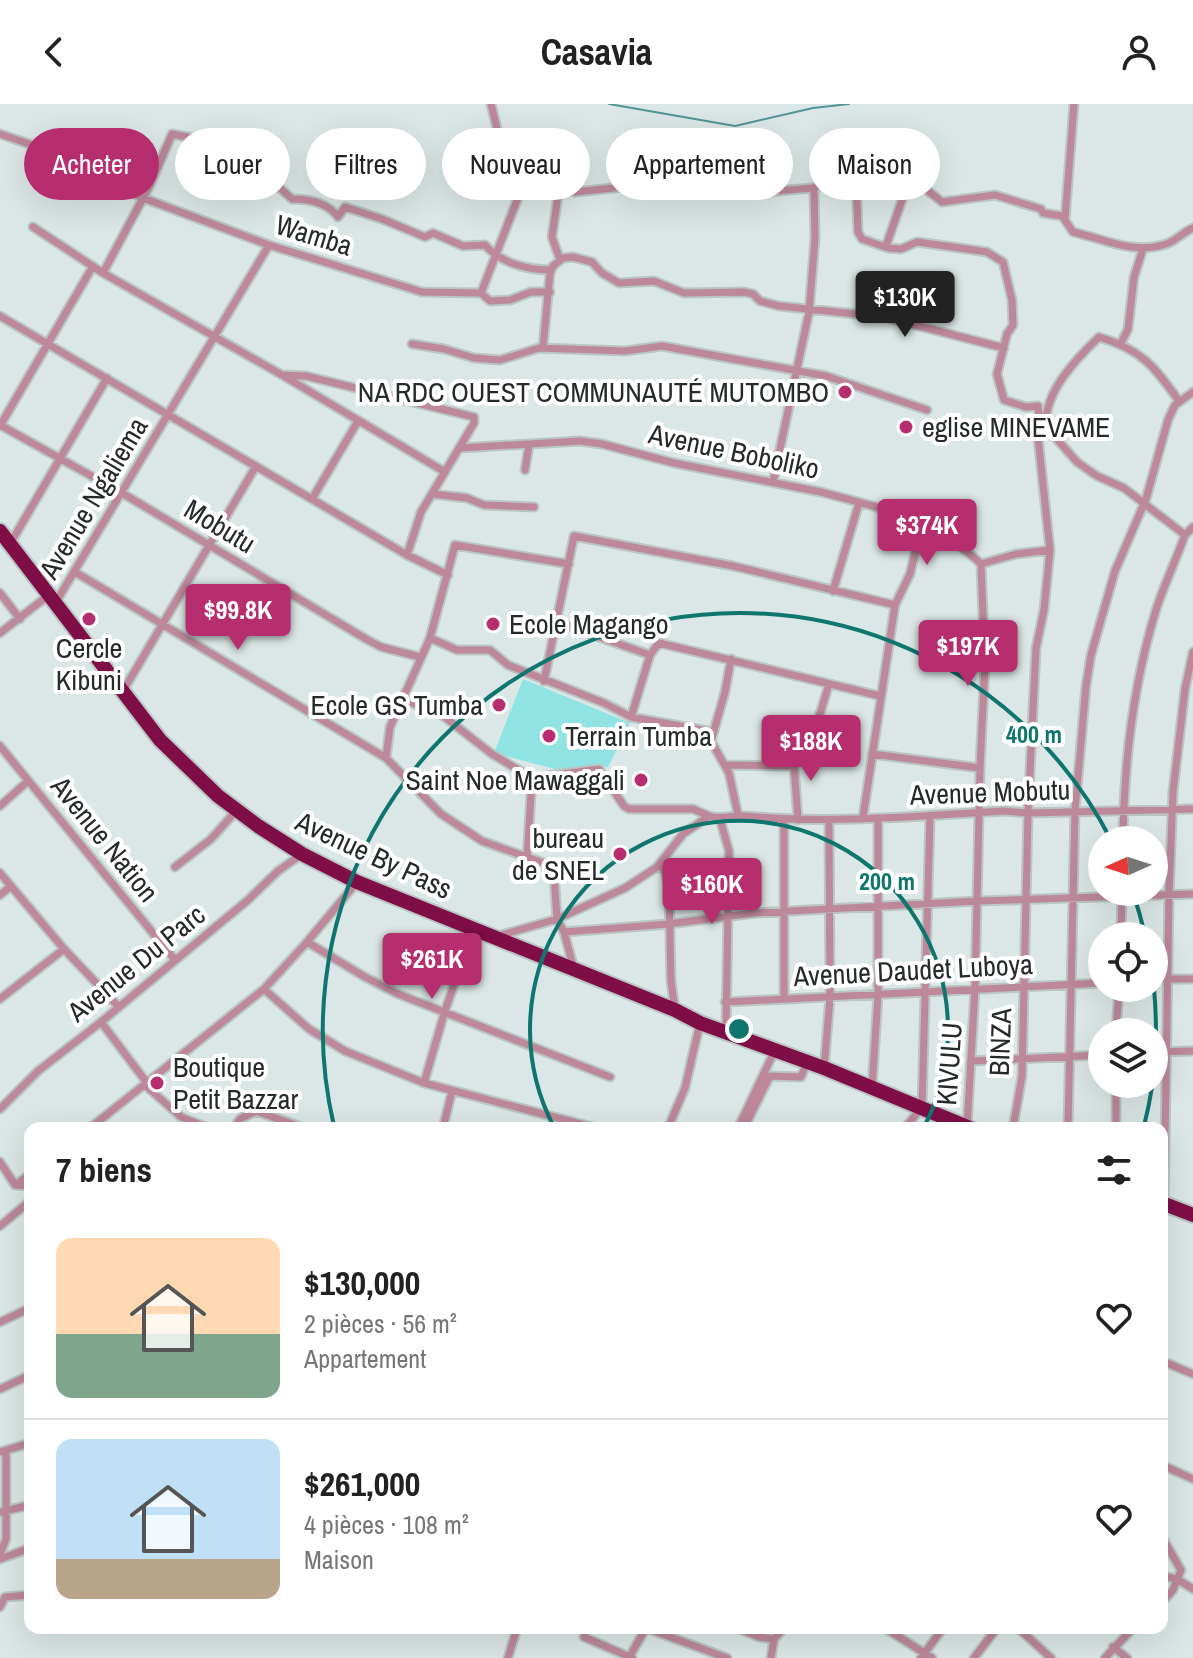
<!DOCTYPE html>
<html lang="fr">
<meta charset="utf-8">
<style>
:root{--surface:#fff;--page:#f2f2f2;--text:#222;--muted:#767676;--line:#e0e0e0;--accent:#b72e6e}
body{margin:0;font-family:"Archivo Narrow",sans-serif;background:var(--page);color:var(--text);height:100vh;display:flex;flex-direction:column;font-size:30px;white-space:nowrap}
*{box-sizing:border-box;margin:0}
p{font-size:26px;color:var(--muted)}
.icon{flex:none;width:44px;height:44px;fill:none;stroke:currentColor;stroke-width:2;stroke-linecap:round;stroke-linejoin:round}
.map{position:relative;flex:1;overflow:hidden}
.details{position:absolute;left:24px;top:1018px;width:1144px;height:512px;display:flex;flex-direction:column;background:var(--surface);border-radius:16px;box-shadow:0 8px 32px #0002}
.details>*{flex:none}
.guide{position:absolute;left:24px;top:24px;width:1146px;height:72px;display:flex;gap:16px}
.needle{width:52px;rotate:267deg}
.tools{position:absolute;left:1088px;top:722px;display:grid;gap:16px}
.tools a{display:grid;place-items:center;width:80px;height:80px;border-radius:50%;background:var(--surface);box-shadow:0 8px 32px #0002;font-size:40px}
.price{position:absolute;translate:-50% -68px;padding:0 18px;border-radius:8px;background:var(--accent);color:#fff;font-size:26px;line-height:52px;filter:drop-shadow(0 2px 4px #0008)}
.price::after{content:'';position:absolute;left:50%;top:48px;width:24px;height:18px;margin-left:-12px;background:inherit;clip-path:polygon(0 0,100% 0,50% 100%)}
.price.current{background:#222;color:#fff}
ul{padding:0;list-style:none}
li{display:flex;align-items:center;gap:24px;height:200px;padding:0 32px}
li+li{border-top:2px solid var(--line)}
li span{display:grid;place-items:center;flex:none;width:224px;height:160px;border-radius:16px;color:#555}
li>.icon{margin-inline-start:auto}
span .icon{width:96px;height:96px;fill:#fffc;stroke-width:1}
li b{font-size:34px}
h2{display:flex;justify-content:space-between;align-items:center;height:96px;padding:0 32px;font-size:34px}
.tag{padding:0 28px;border-radius:36px;background:var(--surface);box-shadow:0 8px 32px #0002;font-size:28px;line-height:72px}
.tag.current{background:var(--accent);color:#fff}
header{display:flex;justify-content:space-between;align-items:center;height:104px;padding:0 32px;background:var(--surface);font-size:36px;font-weight:800}
.map>svg:first-child{display:block}
.green{fill:#90e3e3}
.lines{fill:none;stroke-linecap:round;stroke-linejoin:round}
.stream{stroke:#519596;stroke-width:2}
.street-casing{stroke:#bac5c4;stroke-width:11}
.highway-casing{stroke:#bac5c4;stroke-width:18}
.street{stroke:#bc889a;stroke-width:7}
.highway{stroke:#7f0e47;stroke-width:14}
.ring{fill:none;stroke:#0f766e;stroke-width:4}
.poi-dot{fill:#b72e6e;stroke:#fff;stroke-width:3}
.labels{text-anchor:middle;dominant-baseline:central;stroke-width:8;stroke-linejoin:round;paint-order:stroke}
.street-label{font-size:28px;fill:#262a2a;stroke:#fff}
.poi-label{font-size:28px;fill:#262a2a;stroke:#fff;text-anchor:end}
.centre{fill:#0f766e;stroke:#fff;stroke-width:4}
.ring-label{font-size:24px;text-anchor:middle;font-weight:bold;fill:#0f766e;stroke:#fff;stroke-width:8;stroke-linejoin:round;paint-order:stroke}
</style>
<header><svg class="icon" aria-label="back" viewBox="0 0 24 24"><path d="M15 5l-7 7 7 7"/></svg>Casavia<svg class="icon" aria-label="person" viewBox="0 0 24 24"><circle cx="12" cy="8" r="4"/><path d="M4 21q1-7 8-7t8 7"/></svg></header>
<div class="map">
<svg width="1193" height="1554" viewBox="0 0 1193 1554">
<rect width="100%" height="100%" fill="#dbe7e6"/>
<path class="green" d="M523,575L630,619L608,663L555,665L494,649Z"/>
<g class="lines">
<path class="stream" d="M609,0L735,22L813,4L849,0"/>
<g class="street-casing">
<path id="street" d="M491,0L500,37L511,52L530,70L559,84L575,88L623,83L765,88L812,84L848,73L883,76L897,72L922,82L942,98L995,91L1041,105L1043,109L1062,112L1073,128C1104,135 1134,151 1166,140C1176,137 1183,128 1193,124
M0,30L35,42L37,40L44,42L92,72L143,94L269,141L422,188L481,189L490,197L510,196L531,188H550
M856,74L858,128L862,135L888,144L901,145L917,138L967,145L987,148L1003,158L1012,196L1013,221L1007,230L997,270L1004,296L1026,303L1038,302L1040,322H1046
M559,84L552,133L560,156
M1065,115L1074,0
M33,123L103,169L282,271L445,368
M886,142L909,76
M103,169L150,81L172,30L212,38L253,67L269,74L292,95C309,95 328,99 338,113L345,103L382,115L425,133L433,129L463,142L485,141C501,159 527,166 551,166
M481,189L528,68
M0,212L407,451L448,471
M1121,239L1128,225L1134,173L1143,145
M412,240L444,245L474,254L500,256L539,244L625,247L662,242L826,272L927,306
M543,243L550,169L553,162L563,154L573,153L592,158L602,169L619,179L654,177L684,189L744,188L753,190L760,197L779,202L884,213L1004,244
M282,271L306,272L474,313V319L421,408L407,451
M0,321L122,389L366,535L381,543L420,553
M0,322L93,162
M1046,322C1044,288 1076,255 1099,233C1142,246 1154,262 1179,297
M1037,324L1055,333L1077,358L1097,372L1124,384L1185,431
M460,344L580,337L602,340L674,359L821,388L936,419C947,435 967,446 981,460
M525,366L529,341
M773,378L809,208L815,135L814,84
M433,390L467,394L484,401L534,403
M312,395L358,317
M10,440L107,274
M981,460L1016,450L1050,446
M75,468L386,654L441,710L482,737L546,760L554,770L557,815L564,828L574,865
M833,487L859,399
M0,489L20,515
M56,498L269,141
M557,518L650,551
M0,529L49,491
M430,534L457,546H490L508,561L604,599L631,613L713,628
M731,555L725,588L711,637L729,669L738,711
M544,577L574,432L733,462L895,501
M123,587L256,362
M402,595L442,611L492,650L532,674L599,665L624,702L629,705H693L709,712
M631,613L650,551L659,539L880,592
M0,642L175,856
M872,650L980,664
M386,654L390,623L430,534L455,441L569,460
M725,661L794,662
M0,702L28,677
M863,713L895,501L910,470L923,415
M720,715L729,747L726,926
M784,715V895
M798,716L794,662L816,623L829,580
M1123,736C1124,658 1133,581 1156,506C1164,481 1176,456 1185,431L1193,423
M527,754L532,674
M660,760L666,770L669,785L671,877L675,906
M175,763L211,735L237,706
M0,769L64,845L118,902
M0,791L11,782
M564,828L669,820L754,809L978,797L1193,790
M498,832L557,815L625,784L657,763L683,730L709,712C722,716 732,711 745,712C831,720 918,712 1004,707L1028,709L1193,705
M1121,832L1122,788
M307,838L365,873L398,890L610,973
M1154,875H1193
M264,885L309,925L345,947L424,979L596,1024
M0,895L64,845
M725,898L1102,879
M101,918L147,979
M1116,928L1119,884
M1154,948L1193,947
M972,957L1102,951
M824,964L830,894L829,716
M424,979L444,910L473,825
M1116,980V1024
M145,981L181,1013L208,1024
M872,984L878,891V714
M0,1005L38,967L101,918L248,796L278,767L302,750
M967,1023L975,885L980,664L985,560L981,460
M90,1024L264,885L307,838L357,778
M234,1024L240,1015L256,1007L304,1024
M443,1024L452,987
M668,1024L685,984L700,919
M738,1024L775,946
M744,1024L770,972L801,973L807,958
M825,1024H826
M905,1024L922,1003L930,712
M1013,1024L1022,972L1028,709L1036,544L1044,506L1050,446L1037,324
M1068,1024L1075,706L1086,582L1091,551L1115,467L1146,395L1168,316L1175,301L1193,288
M0,1058L15,1081L30,1082
M17,1080L30,1070
M1164,1100L1169,789L1173,688L1185,585L1193,548
M0,1122L30,1097
M0,1218L30,1204
M1162,1257L1193,1270
M0,1285L30,1271
M0,1348L30,1339
M1162,1361L1193,1375
M0,1408L30,1401
M1162,1433L1181,1466L1173,1486L1162,1498
M0,1450L6,1435V1347
M0,1455L30,1444
M1162,1472L1177,1475L1193,1485
M0,1503L5,1493L30,1491
M587,1524L584,1533L632,1554
M646,1524L727,1554
M737,1524L759,1533L774,1535L771,1554
M885,1524L932,1554
M1018,1524L1051,1554
M774,1535L784,1524
M1113,1543L1127,1554
M630,1552L646,1524
M508,1554L517,1524
M921,1554L943,1524
M974,1554L997,1524
M1105,1554L1133,1524"/>
</g>
<g class="highway-casing">
<path id="highway" d="M0,427L160,636L218,692L258,722L302,750L357,778L675,906L700,919L824,964L970,1024
M1162,1099L1193,1111"/>
</g>
<use href="#street" class="street"/>
<use href="#highway" class="highway"/>
</g>
<g class="ring">
<path d="M554 1023A209 209 0 1 1 924 1023"/>
<path d="M1152 983A417 417 0 0 1 1144 1022M334 1022A417 417 0 0 1 1111 736M1133 789A417 417 0 0 1 1145 831M1154 885A417 417 0 0 1 1154 965"/>
</g>
<g class="poi-dot">
<circle cx="845" cy="288" r="8"/>
<circle cx="906" cy="323" r="8"/>
<circle cx="89" cy="515" r="8"/>
<circle cx="493" cy="520" r="8"/>
<circle cx="499" cy="601" r="8"/>
<circle cx="549" cy="632" r="8"/>
<circle cx="641" cy="676" r="8"/>
<circle cx="620" cy="750" r="8"/>
<circle cx="157" cy="979" r="8"/>
</g>
<g class="labels">
<g class="street-label">
<text transform="translate(314 131) rotate(17)">Wamba</text>
<text transform="translate(734 347) rotate(12)">Avenue Boboliko</text>
<text transform="translate(93 394) rotate(-59)">Avenue Ngaliema</text>
<text transform="translate(220 422) rotate(31)">Mobutu</text>
<text transform="translate(990 688) rotate(-2)">Avenue Mobutu</text>
<text transform="translate(105 735) rotate(51)">Avenue Nation</text>
<text transform="translate(374 751) rotate(25)">Avenue By Pass</text>
<text transform="translate(136 859) rotate(-39)">Avenue Du Parc</text>
<text transform="translate(913 866) rotate(-3)">Avenue Daudet Luboya</text>
<text transform="translate(1000 938) rotate(-88)">BINZA</text>
<text transform="translate(949 960) rotate(-86)">KIVULU</text>
</g>
<g class="poi-label">
<text x="829" y="288">NA RDC OUEST COMMUNAUTÉ MUTOMBO</text>
<text x="922" y="323" text-anchor="start">eglise MINEVAME</text>
<text x="509" y="520" text-anchor="start">Ecole Magango</text>
<text x="89" y="544" text-anchor="middle">Cercle<tspan x="89" dy="32">Kibuni</tspan></text>
<text x="483" y="601">Ecole GS Tumba</text>
<text x="565" y="632" text-anchor="start">Terrain Tumba</text>
<text x="625" y="676">Saint Noe Mawaggali</text>
<text x="604" y="734">bureau<tspan x="604" dy="32">de SNEL</tspan></text>
<text x="173" y="963" text-anchor="start">Boutique<tspan x="173" dy="32">Petit Bazzar</tspan></text>
</g>
</g>
<circle cx="739" cy="925" r="12" class="centre"/>
<g class="ring-label">
<text x="1034" y="639">400 m</text>
<text x="887" y="786">200 m</text>
</g>
</svg>
<div class="tools">
<a><svg class="needle" viewBox="-14 -14 28 28"><path d="M0-13l5 13h-10z" fill="#e53935"/><path d="M0 13l5-13h-10z" fill="#767676"/></svg></a>
<a><svg class="icon" aria-label="locate" viewBox="0 0 24 24"><circle cx="12" cy="12" r="6"/><path d="M12 2v4M12 18v4M2 12h4M18 12h4"/></svg></a>
<a><svg class="icon" aria-label="layers" viewBox="0 0 24 24"><path d="M12 4l9 5-9 5-9-5zM3 14l9 5 9-5"/></svg></a>
</div>
<b class="price current" style="left:905px;top:235px">$130K</b>
<b class="price" style="left:927px;top:463px">$374K</b>
<b class="price" style="left:238px;top:548px">$99.8K</b>
<b class="price" style="left:968px;top:584px">$197K</b>
<b class="price" style="left:811px;top:679px">$188K</b>
<b class="price" style="left:712px;top:822px">$160K</b>
<b class="price" style="left:432px;top:897px">$261K</b>
<div class="guide">
<a class="tag current">Acheter</a>
<a class="tag">Louer</a>
<a class="tag">Filtres</a>
<a class="tag">Nouveau</a>
<a class="tag">Appartement</a>
<a class="tag">Maison</a>
</div>
<section class="details">
<h2>7 biens<svg class="icon" aria-label="filters" viewBox="0 0 24 24"><path d="M4 7h16M4 17h16"/><circle cx="9" cy="7" r="2"/><circle cx="15" cy="17" r="2"/></svg></h2>
<ul>
<li><span style="background:linear-gradient(#ffd9b3 60%,#7fa58c 0)"><svg class="icon" aria-label="home" viewBox="0 0 24 24"><path d="M3 11l9-7 9 7M6 9v11h12V9"/></svg></span><div><b>$130,000</b><p>2 pièces · 56 m²</p><p>Appartement</p></div><svg class="icon" aria-label="heart" viewBox="0 0 24 24"><path d="M12 20l-8-8c-3-5 5-10 8-4 3-6 11-1 8 4z"/></svg></li>
<li><span style="background:linear-gradient(#bfe0f5 75%,#b9a48a 0)"><svg class="icon" aria-label="home" viewBox="0 0 24 24"><path d="M3 11l9-7 9 7M6 9v11h12V9"/></svg></span><div><b>$261,000</b><p>4 pièces · 108 m²</p><p>Maison</p></div><svg class="icon" aria-label="heart" viewBox="0 0 24 24"><path d="M12 20l-8-8c-3-5 5-10 8-4 3-6 11-1 8 4z"/></svg></li>
</ul>
</section>
</div>
